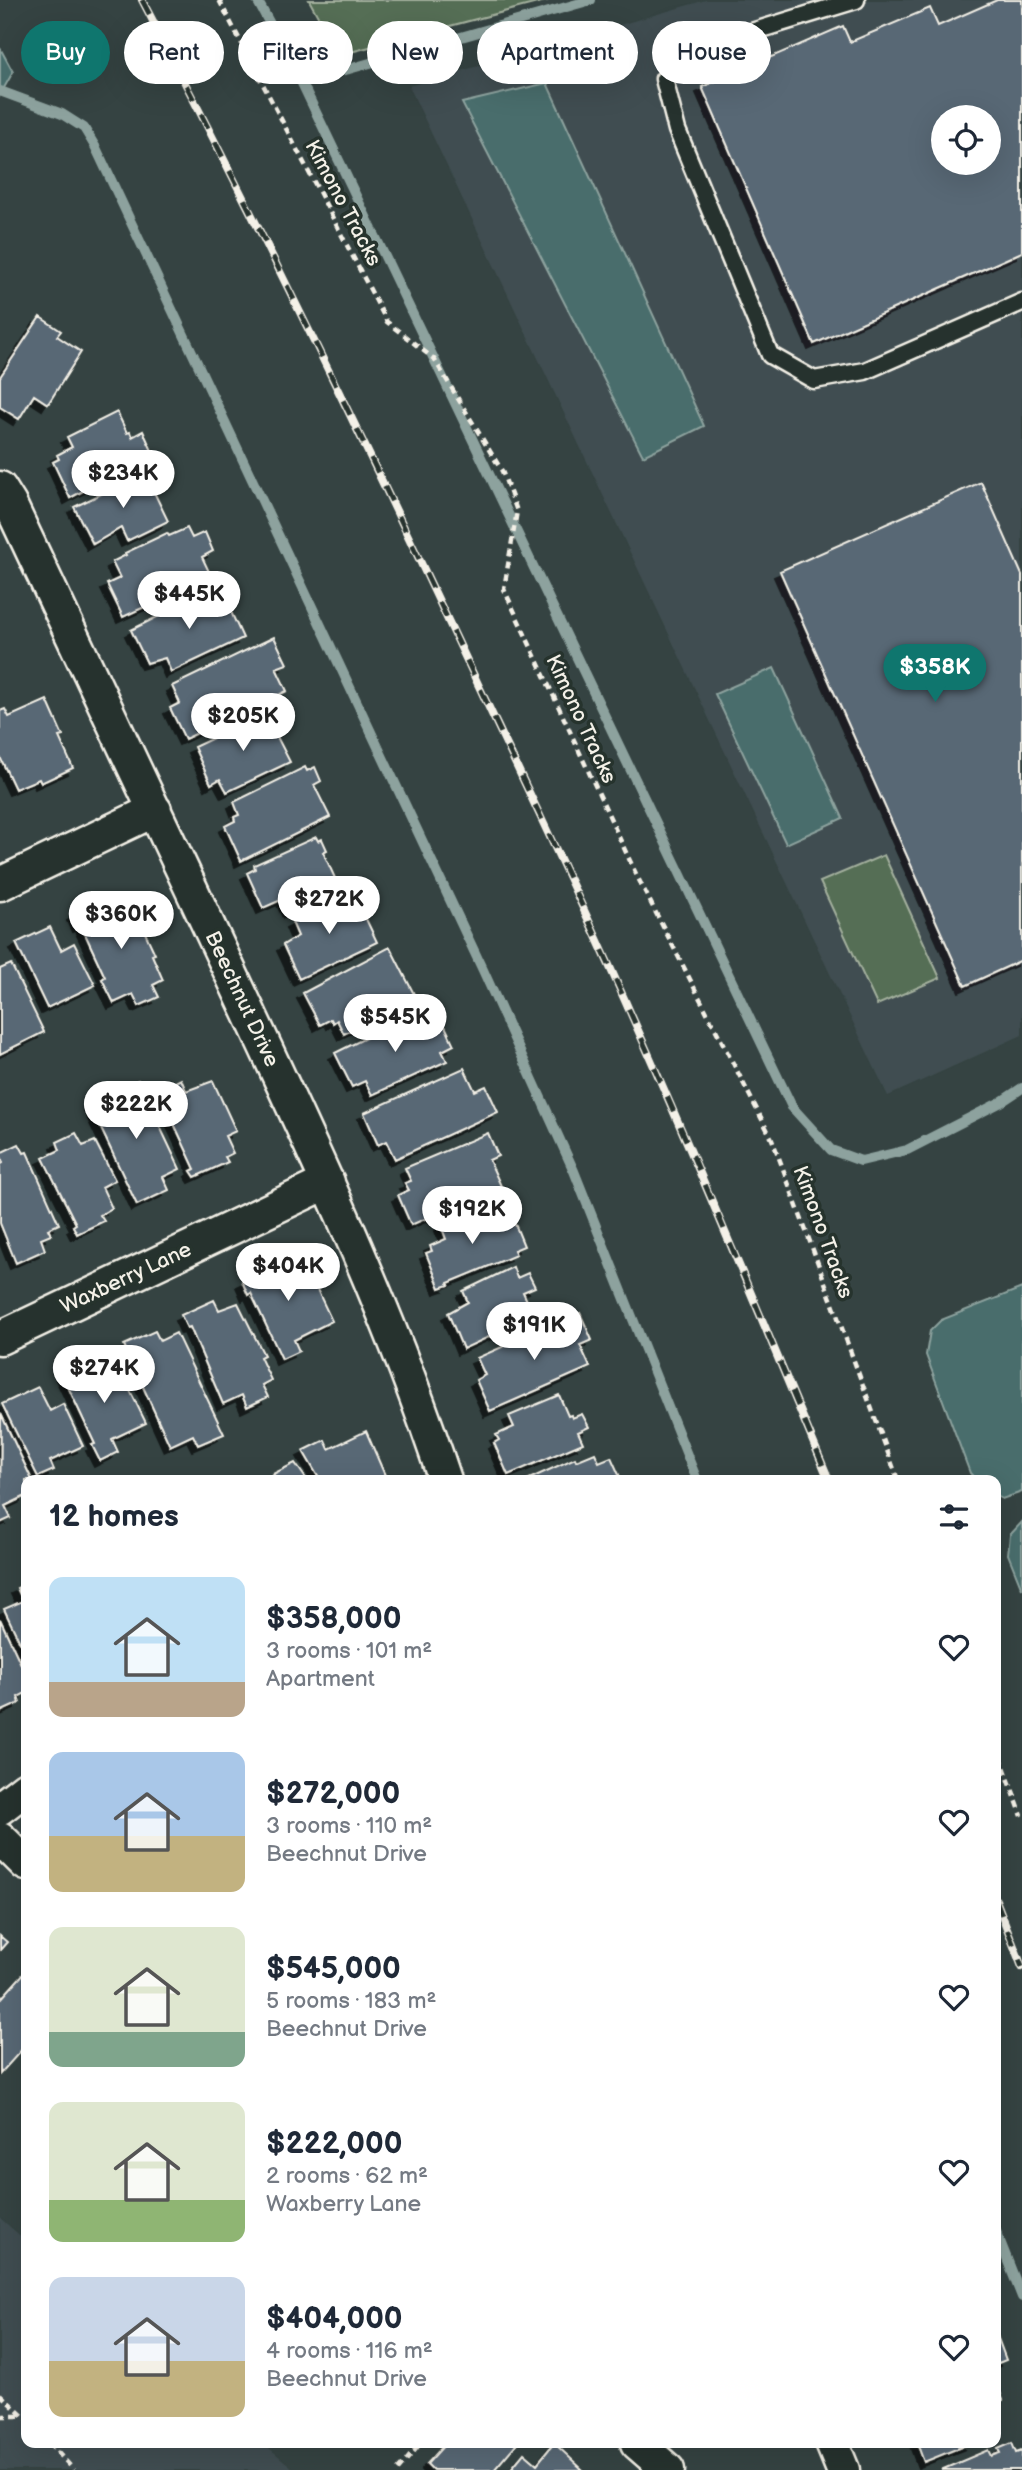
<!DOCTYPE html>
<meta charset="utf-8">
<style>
:root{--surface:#fff;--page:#f6f6f7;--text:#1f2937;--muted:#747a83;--accent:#0f766e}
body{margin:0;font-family:"Balsamiq Sans",sans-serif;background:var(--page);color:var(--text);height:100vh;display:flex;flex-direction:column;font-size:26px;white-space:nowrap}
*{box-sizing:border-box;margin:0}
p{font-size:23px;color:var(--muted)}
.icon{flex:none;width:38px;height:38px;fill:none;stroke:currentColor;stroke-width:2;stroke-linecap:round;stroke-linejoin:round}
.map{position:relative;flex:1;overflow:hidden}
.sheet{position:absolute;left:21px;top:1475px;width:980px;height:973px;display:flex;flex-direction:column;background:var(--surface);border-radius:14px;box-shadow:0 7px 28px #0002}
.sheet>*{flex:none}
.banner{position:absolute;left:21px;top:21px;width:980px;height:63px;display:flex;gap:14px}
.tools{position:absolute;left:931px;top:105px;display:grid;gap:14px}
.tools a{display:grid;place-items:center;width:70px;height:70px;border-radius:50%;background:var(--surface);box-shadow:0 7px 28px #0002;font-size:35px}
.price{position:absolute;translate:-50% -60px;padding:0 16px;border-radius:24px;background:#fff;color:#222;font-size:23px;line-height:46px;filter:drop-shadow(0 2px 4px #0008)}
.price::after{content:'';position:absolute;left:50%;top:42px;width:21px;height:16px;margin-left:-10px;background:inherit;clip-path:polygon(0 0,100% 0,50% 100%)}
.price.selected{background:var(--accent);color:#fff}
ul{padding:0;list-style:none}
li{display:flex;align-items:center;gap:21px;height:175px;padding:0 28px}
li span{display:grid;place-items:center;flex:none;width:196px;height:140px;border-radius:14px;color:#555}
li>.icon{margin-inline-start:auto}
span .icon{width:84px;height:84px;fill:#fffc;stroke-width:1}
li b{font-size:30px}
h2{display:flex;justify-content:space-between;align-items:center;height:84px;padding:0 28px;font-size:30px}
.tag{padding:0 24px;border-radius:32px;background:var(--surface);box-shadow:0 7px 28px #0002;font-size:24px;line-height:63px}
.tag.selected{background:var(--accent);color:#fff}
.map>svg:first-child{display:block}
.built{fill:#404e51;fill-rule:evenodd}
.green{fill:#546e55;stroke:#a4b09e;stroke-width:2}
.water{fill:#486d6c;stroke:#8da29e;stroke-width:2}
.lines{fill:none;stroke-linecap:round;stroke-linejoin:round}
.stream{stroke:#8da29e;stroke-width:10}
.building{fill:#596774;stroke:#f4f1e8;stroke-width:2;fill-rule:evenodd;filter:url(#shadow)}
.lane-casing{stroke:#f4f1e8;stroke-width:21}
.street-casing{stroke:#f4f1e8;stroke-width:37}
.path{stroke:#f4f1e8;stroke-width:4.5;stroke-dasharray:7 5;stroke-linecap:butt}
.lane{stroke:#26332d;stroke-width:16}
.street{stroke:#26332d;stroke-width:32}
.rail-casing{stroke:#f4f1e8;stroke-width:8}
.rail{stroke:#26332d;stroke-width:5;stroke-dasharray:16;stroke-linecap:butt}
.labels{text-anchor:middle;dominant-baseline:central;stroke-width:7;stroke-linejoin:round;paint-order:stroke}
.street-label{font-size:21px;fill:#f4f1e8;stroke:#26332d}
</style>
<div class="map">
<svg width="1022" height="2470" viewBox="0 0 1022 2470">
<defs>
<filter id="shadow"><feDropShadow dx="-6" dy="6" stdDeviation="0" flood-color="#0009"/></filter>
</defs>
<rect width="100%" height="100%" fill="#354342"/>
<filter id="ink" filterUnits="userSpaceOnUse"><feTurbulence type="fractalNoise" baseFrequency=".0143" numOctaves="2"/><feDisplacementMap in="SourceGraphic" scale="14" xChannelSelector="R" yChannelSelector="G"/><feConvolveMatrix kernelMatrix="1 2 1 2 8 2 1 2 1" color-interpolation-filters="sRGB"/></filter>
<g filter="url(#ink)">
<path class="built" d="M706,0H1022V1035L888,1096L409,86ZM943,117H989V163H943Z
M0,2218L26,2241V2443H263L295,2470H0Z"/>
<path class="green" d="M309,0H549L339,55Z
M884,855L940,978L877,1005L820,882Z"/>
<path class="water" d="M0,48L13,72L0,95Z
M547,83L704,426L643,456L462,103Z
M774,668L843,818L786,844L715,694Z
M1022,1288V1492L1002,1499L996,1496V1480H976L970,1473L926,1355L930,1331L941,1320Z
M1022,1522V1589L1008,1554L1010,1535Z"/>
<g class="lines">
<path class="stream" d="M257,0L300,79L792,1107L831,1150L861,1161L907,1150L1001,1102L1022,1088
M300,79L349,69L591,0
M0,91L62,114L84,128L96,148L483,970L574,1171L697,1480
M996,2231L1022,2297"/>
</g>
<path class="building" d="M997,0H1022V252L814,344L702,87L843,26L850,42L930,8L938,26ZM943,117H989V163H943Z
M40,317L61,331L57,336L81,352L48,404L34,395L19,419L0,407V377Z
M117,412L127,433L130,432L132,437L143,431L153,453L70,498L53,462L59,459L57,455L72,447L67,437Z
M145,473L147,477L150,476L155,486L152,488L168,521L127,541L121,528L93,544L74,507Z
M981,482L1022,575V960L965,986L780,571Z
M187,528L192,538L205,532L213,551L202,557L211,576L123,617L107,584L120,578L112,562L126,555L125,553L167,533L169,536Z
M219,586L243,638L171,672L165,658L147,663L131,630Z
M274,637L287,664L276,668L287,691L185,739L170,708L180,703L172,686Z
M47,700L63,736L59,737L73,768L41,783L39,779L15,789L0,757V711L5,709L9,717Z
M266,713L267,716L274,713L282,729L275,733L290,762L227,792L220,779L211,784L194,747Z
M305,767L307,771L315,767L321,781L314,785L330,817L241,861L225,826L235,821L234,817L239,815L234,802Z
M316,837L318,841L322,839L327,850L323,852L339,887L289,912L283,899L263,908L247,873L255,869L254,865Z
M353,892L377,942L299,979L283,945L298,936L292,922Z
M107,899L111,908L117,905L118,908L128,903L134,914L136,913L155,954L152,955L163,980L153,985L159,997L139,1006L133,994L114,1003L102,979L105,977L81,925L78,926L73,915Z
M50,927L61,950L74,943L95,985L47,1008L16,943Z
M390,947L416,998L344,1034L337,1020L333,1023L331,1019L320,1025L303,993Z
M11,964L44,1032L0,1054V969Z
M424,1013L433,1032L445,1026L454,1045L442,1051L447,1061L372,1095L365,1081L352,1087L335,1053L404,1019L405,1022Z
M464,1068L475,1091L486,1086L498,1112L395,1159L386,1141L378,1145L364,1113Z
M181,1079L186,1091L213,1081L236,1131L225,1136L233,1153L225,1157L228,1162L195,1177L191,1171L195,1169L164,1102L167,1101L161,1089Z
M138,1080L180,1169L163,1177L169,1190L137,1205L89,1103Z
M76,1133L83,1146L95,1141L115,1180L102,1187L112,1208L100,1215L104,1221L77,1234L73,1226L76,1224L43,1158L60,1150L57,1142Z
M488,1133L498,1156L489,1160L501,1186L411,1225L398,1195L409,1190L405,1183L411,1181L405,1168Z
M19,1144L24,1153L27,1152L59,1224L48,1229L51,1235L41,1239L45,1250L16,1263L0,1223V1165L3,1163L0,1153Z
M492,1205L501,1226L503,1225L504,1228L515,1224L524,1246L514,1250L516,1255L448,1283L449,1285L440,1288L426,1253L432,1251L430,1246L446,1239L441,1225Z
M296,1255L302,1266L305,1264L332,1321L294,1340L299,1351L282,1359L251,1293L248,1295L242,1281Z
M513,1267L517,1278L528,1273L535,1287L523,1292L534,1316L463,1349L448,1313L468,1302L463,1291Z
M214,1300L219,1310L238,1303L264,1355L260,1357L271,1380L262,1385L268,1397L247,1407L242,1395L223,1404L190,1327L187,1328L181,1315Z
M580,1313L592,1340L580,1345L590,1367L490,1411L476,1380L485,1375L477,1358Z
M155,1331L160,1341L176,1333L224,1434L198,1445L193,1435L170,1446L124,1345Z
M96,1357L105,1375L119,1368L146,1423L112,1439L118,1452L100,1461L92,1445L95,1444L62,1374Z
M38,1387L50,1411L63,1404L83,1446L50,1461L54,1470L38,1477L2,1404Z
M559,1395L568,1416L571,1415L572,1418L582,1414L589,1427L578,1432L583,1443L508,1475L494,1443L499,1440L496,1435L514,1427L509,1416Z
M1,1414L32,1480H26V1496L5,1506L11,1518L0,1523Z
M366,1431L387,1480H320L303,1451L325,1440L329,1449Z
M595,1453L599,1462L611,1457L620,1477L612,1480H527L575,1458L576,1461Z
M295,1463L307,1480H277L273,1474Z
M26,1584V1655L4,1609L23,1601L17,1588Z
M0,1619L26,1675V1693L18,1697L20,1703L0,1712Z
M0,1936L7,1942L0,1950Z
M25,1972L26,2045L0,2074V2000Z
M996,2333L1006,2360L996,2364Z
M996,2381L1003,2400L996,2403Z
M996,2415L1002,2431L996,2433Z
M446,2443H517L494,2470H433L427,2464Z
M554,2443L583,2470H510L524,2453L537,2464Z
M917,2443H971L924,2462Z
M1012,2443L1016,2453L1022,2451V2470H941L988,2450L991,2456L1000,2453L998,2449Z"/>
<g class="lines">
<g class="lane-casing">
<path id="lane" d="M856,0L696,49L664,79L677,130L770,355L814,380L865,371L1022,302"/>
</g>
<g class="street-casing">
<path id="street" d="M0,488L10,504C89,672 169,841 248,1010C320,1164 392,1318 445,1480
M0,884L155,810
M0,1338L328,1182
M0,1808L26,1788
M0,1838L26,1864
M637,2443L668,2470
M832,2443L843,2470"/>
</g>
<path class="path" d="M219,0L387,322L434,359L502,471L517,511L504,589L637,876L772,1139L898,1480
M996,1745L1022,1816
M0,2394L26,2419
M0,2416H22
M49,2443L74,2470
M398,2470L421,2443"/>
<use href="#lane" class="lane"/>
<use href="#street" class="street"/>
<g class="rail-casing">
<path id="rail" d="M142,0C265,235 380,474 492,714C539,813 586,912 630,1012C699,1167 764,1324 829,1480
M996,1900L1022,1967"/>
</g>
<use href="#rail" class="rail"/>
</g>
</g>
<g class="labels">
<g class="street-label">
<text transform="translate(343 203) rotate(62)">Kimono Tracks</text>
<text transform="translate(581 719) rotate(65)">Kimono Tracks</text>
<text transform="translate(242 999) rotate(65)">Beechnut Drive</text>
<text transform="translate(823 1232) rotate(70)">Kimono Tracks</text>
<text transform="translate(126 1278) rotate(-25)">Waxberry Lane</text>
</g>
</g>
</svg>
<div class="tools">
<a><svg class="icon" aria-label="locate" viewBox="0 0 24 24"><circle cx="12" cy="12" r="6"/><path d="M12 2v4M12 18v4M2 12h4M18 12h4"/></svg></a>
</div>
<b class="price" style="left:123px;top:510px">$234K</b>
<b class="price" style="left:189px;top:631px">$445K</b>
<b class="price selected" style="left:935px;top:704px">$358K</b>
<b class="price" style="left:243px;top:753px">$205K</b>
<b class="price" style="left:329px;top:936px">$272K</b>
<b class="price" style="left:121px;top:951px">$360K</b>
<b class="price" style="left:395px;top:1054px">$545K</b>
<b class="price" style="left:136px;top:1141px">$222K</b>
<b class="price" style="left:472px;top:1246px">$192K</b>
<b class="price" style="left:288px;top:1303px">$404K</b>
<b class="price" style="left:534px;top:1362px">$191K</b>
<b class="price" style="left:104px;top:1405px">$274K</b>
<div class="banner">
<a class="tag selected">Buy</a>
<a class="tag">Rent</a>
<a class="tag">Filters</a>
<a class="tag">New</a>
<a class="tag">Apartment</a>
<a class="tag">House</a>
</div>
<section class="sheet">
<h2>12 homes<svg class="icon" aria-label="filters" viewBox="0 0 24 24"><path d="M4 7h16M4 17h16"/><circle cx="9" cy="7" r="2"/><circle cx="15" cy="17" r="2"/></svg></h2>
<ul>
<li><span style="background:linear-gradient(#bfe0f5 75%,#b9a48a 0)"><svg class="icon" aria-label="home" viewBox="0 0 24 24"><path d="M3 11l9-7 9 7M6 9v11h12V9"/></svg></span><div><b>$358,000</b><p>3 rooms · 101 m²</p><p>Apartment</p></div><svg class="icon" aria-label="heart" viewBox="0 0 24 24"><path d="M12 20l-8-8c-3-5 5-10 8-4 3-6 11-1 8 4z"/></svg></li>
<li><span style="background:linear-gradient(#a9c7e8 60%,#c2b280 0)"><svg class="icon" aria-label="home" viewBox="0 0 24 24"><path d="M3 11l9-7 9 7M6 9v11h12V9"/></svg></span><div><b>$272,000</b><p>3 rooms · 110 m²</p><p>Beechnut Drive</p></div><svg class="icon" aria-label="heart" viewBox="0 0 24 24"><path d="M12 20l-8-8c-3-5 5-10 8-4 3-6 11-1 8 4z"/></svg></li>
<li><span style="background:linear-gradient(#dfe7d0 75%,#7fa58c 0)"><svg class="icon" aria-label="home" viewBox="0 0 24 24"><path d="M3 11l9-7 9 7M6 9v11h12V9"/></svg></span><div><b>$545,000</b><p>5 rooms · 183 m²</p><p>Beechnut Drive</p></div><svg class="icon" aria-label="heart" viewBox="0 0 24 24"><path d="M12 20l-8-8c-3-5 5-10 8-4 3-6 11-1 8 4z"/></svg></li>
<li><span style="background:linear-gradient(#dfe7d0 70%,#8fb573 0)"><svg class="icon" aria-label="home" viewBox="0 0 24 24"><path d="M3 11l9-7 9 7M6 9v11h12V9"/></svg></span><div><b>$222,000</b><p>2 rooms · 62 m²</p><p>Waxberry Lane</p></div><svg class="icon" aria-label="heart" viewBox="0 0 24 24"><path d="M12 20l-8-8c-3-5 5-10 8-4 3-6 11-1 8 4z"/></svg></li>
<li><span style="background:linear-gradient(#c9d6e8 60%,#c2b280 0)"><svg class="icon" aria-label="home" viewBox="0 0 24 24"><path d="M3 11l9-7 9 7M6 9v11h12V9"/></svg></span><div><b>$404,000</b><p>4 rooms · 116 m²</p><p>Beechnut Drive</p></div><svg class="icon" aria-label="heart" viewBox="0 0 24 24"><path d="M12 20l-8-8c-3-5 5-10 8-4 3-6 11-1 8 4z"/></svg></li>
</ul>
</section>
</div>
